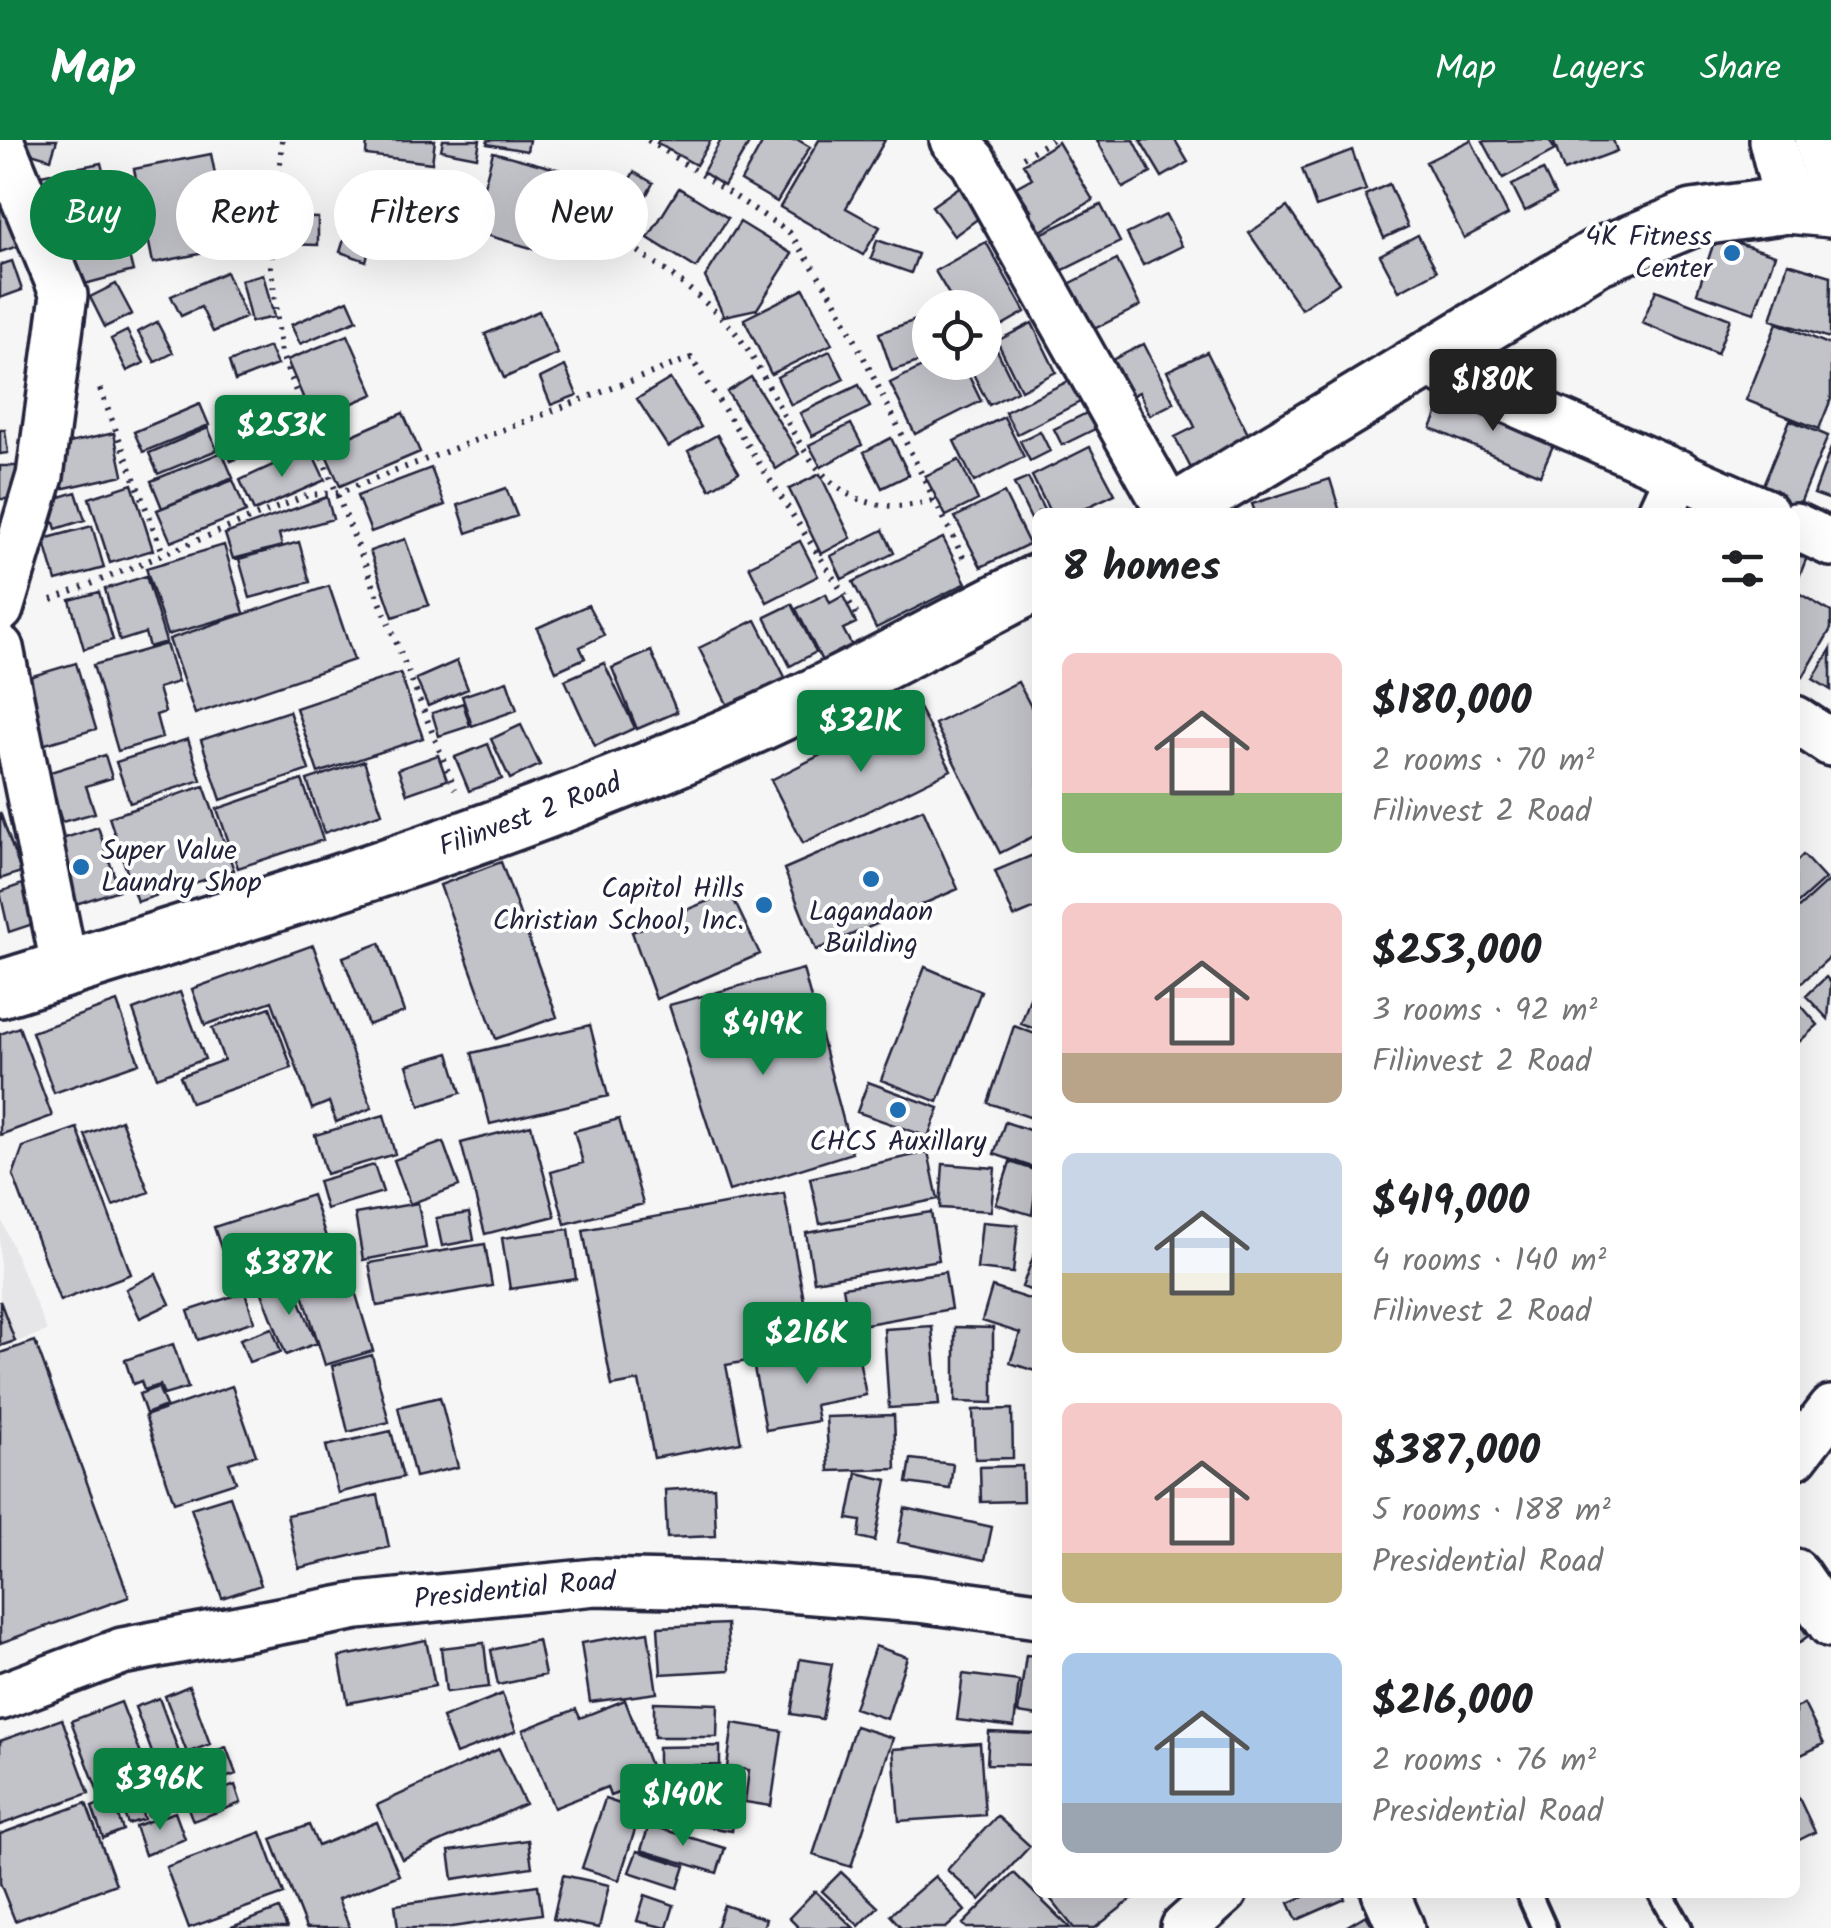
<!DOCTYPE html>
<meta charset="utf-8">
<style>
:root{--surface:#fff;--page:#f2f2f2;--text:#202124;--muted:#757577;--accent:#0b8043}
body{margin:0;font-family:Kalam,sans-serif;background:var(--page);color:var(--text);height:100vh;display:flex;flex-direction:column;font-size:38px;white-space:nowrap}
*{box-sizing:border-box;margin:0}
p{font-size:32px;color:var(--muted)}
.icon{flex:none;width:55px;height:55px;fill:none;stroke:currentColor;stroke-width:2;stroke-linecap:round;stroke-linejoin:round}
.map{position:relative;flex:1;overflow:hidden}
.panel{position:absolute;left:1032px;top:368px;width:768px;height:1390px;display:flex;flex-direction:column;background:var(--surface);border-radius:15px;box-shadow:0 10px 40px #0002}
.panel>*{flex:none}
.top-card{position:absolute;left:30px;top:30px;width:852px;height:90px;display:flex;gap:20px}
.controls{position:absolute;left:912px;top:150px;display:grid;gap:20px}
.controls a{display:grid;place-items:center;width:90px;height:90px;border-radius:50%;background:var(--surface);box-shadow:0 10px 40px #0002;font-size:50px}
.price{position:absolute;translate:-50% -85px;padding:0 22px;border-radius:10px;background:var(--accent);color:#fff;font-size:32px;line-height:65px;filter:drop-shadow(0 2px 5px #0008)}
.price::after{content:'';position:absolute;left:50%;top:60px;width:30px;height:22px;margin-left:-15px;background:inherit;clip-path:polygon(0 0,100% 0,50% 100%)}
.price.active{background:#222;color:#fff}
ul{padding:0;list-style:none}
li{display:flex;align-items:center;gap:30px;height:250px;padding:0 30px}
li span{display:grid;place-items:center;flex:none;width:280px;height:200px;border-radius:15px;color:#555}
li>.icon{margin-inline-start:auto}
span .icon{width:120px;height:120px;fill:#fffc;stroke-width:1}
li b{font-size:42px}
h2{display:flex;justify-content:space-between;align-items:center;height:120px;padding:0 30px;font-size:42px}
.chip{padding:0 35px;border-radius:45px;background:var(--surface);box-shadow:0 10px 40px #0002;font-size:35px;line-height:90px}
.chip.active{background:var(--accent);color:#fff}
header{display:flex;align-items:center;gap:60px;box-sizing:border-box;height:140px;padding:0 50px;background:var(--accent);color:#fff}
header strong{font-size:48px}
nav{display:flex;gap:55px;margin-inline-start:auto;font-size:35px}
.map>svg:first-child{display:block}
.built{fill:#e6e6e9}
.building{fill:#c2c2c9;stroke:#22223b;stroke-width:2.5}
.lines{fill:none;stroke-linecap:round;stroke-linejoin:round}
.lane-casing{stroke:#22223b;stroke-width:30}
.street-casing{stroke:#22223b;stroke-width:52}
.secondary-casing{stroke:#22223b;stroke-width:62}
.path{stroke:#22223b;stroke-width:6;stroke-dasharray:2.5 8;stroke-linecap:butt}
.lane{stroke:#fff;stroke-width:22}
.street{stroke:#fff;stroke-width:45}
.secondary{stroke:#fff;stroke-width:55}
.poi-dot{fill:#1f6fb2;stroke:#fff;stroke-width:4}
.labels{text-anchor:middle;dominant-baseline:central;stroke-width:8;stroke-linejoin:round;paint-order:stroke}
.poi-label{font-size:28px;fill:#22223b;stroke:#fff;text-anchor:end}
.street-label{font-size:28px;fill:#22223b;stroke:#fff}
</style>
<header>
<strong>Map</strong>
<nav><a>Map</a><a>Layers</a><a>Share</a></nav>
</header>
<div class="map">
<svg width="1831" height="1788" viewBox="0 0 1831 1788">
<rect width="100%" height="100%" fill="#f6f6f7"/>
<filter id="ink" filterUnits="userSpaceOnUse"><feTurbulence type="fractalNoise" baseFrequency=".01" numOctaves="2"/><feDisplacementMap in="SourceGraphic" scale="20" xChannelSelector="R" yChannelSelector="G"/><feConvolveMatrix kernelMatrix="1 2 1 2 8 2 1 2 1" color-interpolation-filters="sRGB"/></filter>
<g filter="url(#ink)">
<path class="built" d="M0,1076L47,1191L0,1208Z"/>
<path class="building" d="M24,0H57L51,19L21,10Z
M367,0H435L432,23L366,15Z
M443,0H480L477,17L441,10Z
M488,0H529L527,11L487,4Z
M659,0H711L696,25L657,3Z
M721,0H751L724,46L703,32Z
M764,0H798L810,7L777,62L741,41Z
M819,0H885L846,68L880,87L863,115L780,67Z
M1097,0H1134L1151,33L1123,48Z
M1140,0H1175L1188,22L1162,37Z
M1471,0L1508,75L1464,98L1426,22Z
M1549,0L1555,10L1503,38L1483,1Z
M1553,0H1613L1617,11L1564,31Z
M1058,2L1093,60L1022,102L1010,82L1031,70L1016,47L1032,38L1023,24Z
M1352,10L1366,50L1316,67L1302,29Z
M493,12L560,30L538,110L472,91Z
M211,14L230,108L153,123L134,29Z
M101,23L108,52L47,64L41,35Z
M1543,30L1555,55L1525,71L1512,45Z
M634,32L653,43L634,79L613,67Z
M968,41L990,70L954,96L932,66Z
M1389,44L1408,87L1384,98L1365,55Z
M679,48L728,78L696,128L648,98Z
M23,55L36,100L0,112V63Z
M264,63L270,101L233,107L227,70Z
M1101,65L1120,102L1047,138L1028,100Z
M1287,67L1339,143L1301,169L1249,93Z
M116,71L133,131L81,145L64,85Z
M353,71L379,78L366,121L340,112Z
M1166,75L1182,106L1143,125L1127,94Z
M281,77L318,78V105L281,104Z
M740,82L792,114L757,169L724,176L705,137Z
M1418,95L1437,131L1399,151L1380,115Z
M1716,96L1775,115L1754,173L1697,153Z
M877,100L918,114L911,133L871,119Z
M986,102L1025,172L985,195V168H957L935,131Z
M1117,120L1140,166L1088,192L1065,146Z
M12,121L22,150L0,158V125Z
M1788,123L1831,136L1830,198L1771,180Z
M226,132L246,177L213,192L201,167L181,176L171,156Z
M263,134L274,177L251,182L241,140Z
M116,144L132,174L105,187L90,157Z
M804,149L832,204L771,234L744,179Z
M1656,150L1730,179L1717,214L1642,183Z
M348,160L357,180L300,204L291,185Z
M539,171L558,214L504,238L485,194Z
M930,175V218L892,231L879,193Z
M157,182L173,213L155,222L138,192Z
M1032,183L1056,232L1021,250L997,201Z
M1777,183L1831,205V259L1819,289L1746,260Z
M127,191L144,223L127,231L111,199Z
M348,195L374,254L313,280L287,220Z
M994,204L1017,251L989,265L967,222H985V209Z
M1144,204L1174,263L1150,275L1139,252L1122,261L1104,224Z
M269,207L277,225L235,241L229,222Z
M830,211L844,239L791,265L777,237Z
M1207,212L1251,300L1198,342L1175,297L1195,287L1167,231Z
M932,222H962L981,261L915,294L890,243Z
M565,226L577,255L551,265L540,238Z
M751,237L799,314L776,329L727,252Z
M670,239L701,287L668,307L637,259Z
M1073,239L1084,260L1017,294L1005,272Z
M859,245L870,267L812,296L800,273Z
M1447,252L1556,299L1540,335L1431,288Z
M200,264L209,285L143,312L134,292Z
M280,271L291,298L268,308L257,280Z
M1091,271L1099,287L1062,305L1054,289Z
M403,273L420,312L340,346L323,308Z
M1004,277L1024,317L974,342L954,301Z
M253,279L265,307L231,321L219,293Z
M1790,280L1828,296L1798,368L1760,352Z
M851,284L862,305L821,327L809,305Z
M208,288L217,310L158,334L149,313Z
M0,290H5L8,313L0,314Z
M1040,291L1050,311L1030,321L1020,301Z
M114,293L123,335L56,350L47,308Z
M717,295L739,332L710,349L688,311Z
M891,298L909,335L882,348L864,312Z
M1090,307L1115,354L1077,372H1050L1032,336Z
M310,308L325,340L254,371L240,340Z
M1831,308V360L1814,354Z
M222,312L233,338L162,368L151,341Z
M959,320L978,360L946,376L925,336Z
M0,326H30L31,359H0Z
M431,328L445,365L371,392L357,356Z
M820,334L851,398L821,414L789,349Z
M1028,338L1045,372H1038L1033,383L1014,344Z
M1330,339L1340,372H1255L1252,364Z
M233,340L246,372L171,402L157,370Z
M132,344L153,410L110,423L89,358Z
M506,348L517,376L467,393L458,365Z
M76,352L85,380L56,389L47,361Z
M1004,353L1029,404L981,427L955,377Z
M327,357L333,379L279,394L282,406L233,419L225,394Z
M92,386L104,428L56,441L44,399Z
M883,390L894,413L842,439L831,416Z
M943,398L966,443L876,488L853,442Z
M405,399L429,465L393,477L370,411Z
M800,401L818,436L767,462L749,426Z
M299,402L310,442L250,458L239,419Z
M224,405L244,473L167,495L146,428Z
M1795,412L1807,417L1795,447Z
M146,436L166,502L149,507L145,493L120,501L105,449Z
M329,446L354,520L195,574L169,499Z
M99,452L113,500L84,509L70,460Z
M1797,452L1831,472V489L1803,537L1795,533Z
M826,454L830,463L843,456L856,483L843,489L852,506L822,521L796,469Z
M792,464L816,512L790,526L765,477Z
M588,465L604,495L580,507L585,518L556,531L537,488Z
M756,480L788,543L731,572L699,508Z
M166,504L178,542L158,548L165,572L156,575L162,598L118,611L93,525Z
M1831,509V550L1813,539Z
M651,511L677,572L637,589L612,528Z
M457,521L468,549L428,566L416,539Z
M76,523L96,589L32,608L12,542Z
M604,523L635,588L595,606L565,540Z
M400,533L423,598L318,633L296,568Z
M507,541L517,570L472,586L462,556Z
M1018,542L1038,580V694L1000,713L935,584Z
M463,563L470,586L439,596L432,573Z
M918,566L951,630L803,703L771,640Z
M289,571L309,630L221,660L201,600Z
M521,585L540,625L510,639L491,599Z
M188,599L201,640L130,663L116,622Z
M488,604L502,639L469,651L455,617Z
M105,615L112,638L86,646L95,673L62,682L47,633Z
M438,615L447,640L407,654L398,629Z
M364,621L382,673L324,693L307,640Z
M302,640L323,700L238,728L217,669Z
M204,646L234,730L137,762L109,677Z
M923,669L958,749L816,810L784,729Z
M0,672L21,732L0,739Z
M98,687L119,750L64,768L44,705Z
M1038,713V767L1014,777L995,731Z
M1803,715L1825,739L1795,766V723Z
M501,722L557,877L496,899L440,745Z
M1831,738V816L1795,849V771Z
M25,743L39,782L9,792L0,752Z
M730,752L760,814L656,859L632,792Z
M380,803L404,872L368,885L343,817Z
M313,805L372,968L336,982L329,962L312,969L272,861L205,885L192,849Z
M925,827L981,851L938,962L881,940Z
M803,829L852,1013L729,1051L669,865Z
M1826,837L1831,843L1828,879L1806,856Z
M180,852L205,919L157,937L133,870Z
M1031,855L1038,857V890L1021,884Z
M117,862L139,923L54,953L32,892Z
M1799,863L1818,885L1799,902L1795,897V867Z
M270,867L292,928L191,963L180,936L224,920L212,888Z
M590,885L608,956L490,984L472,913Z
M1014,886L1038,895V980L988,963Z
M19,887L52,976L0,995V894Z
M449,913L461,953L420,966L407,925Z
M868,942L939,968L928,997L857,972Z
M384,975L395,1014L326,1034L315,995Z
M619,979L643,1064L565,1084L551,1032L583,1023L574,991Z
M121,980L149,1052L113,1066L85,995Z
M1005,982L1038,993V1029L994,1014Z
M531,985L555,1076L485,1094L461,1003Z
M77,988L131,1134L60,1161L13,1035L23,1007Z
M443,1002L459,1046L410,1064L394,1020Z
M928,1012L938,1059L820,1084L810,1038Z
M1010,1022L1038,1031L1032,1075L996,1064Z
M943,1024L995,1028L991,1071L940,1068Z
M374,1025L383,1052L326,1069L318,1041Z
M784,1053L813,1209L726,1225L741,1302L654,1318L639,1241L612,1246L583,1090Z
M312,1055L330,1109L232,1141L214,1087Z
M418,1063L426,1108L363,1120L355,1074Z
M931,1072L939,1120L814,1141L806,1093Z
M469,1073L474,1100L442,1106L436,1078Z
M982,1082L1018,1085L1013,1133L977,1129Z
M569,1089L576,1139L510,1149L502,1098Z
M485,1104L492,1146L377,1166L369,1123Z
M1038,1104V1153L1022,1147Z
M343,1111L373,1211L325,1225L294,1125Z
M945,1132L951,1169L850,1187L843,1147Z
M156,1134L170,1164L140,1178L126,1149Z
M292,1141L317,1203L286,1215L262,1153Z
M992,1147L1038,1162V1232L1010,1223L1020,1193L982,1181Z
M245,1152L254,1181L198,1200L188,1171Z
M0,1161L15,1201L0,1206Z
M932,1186L939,1265L889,1268L884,1189Z
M955,1187L993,1188V1263L955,1262Z
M272,1188L281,1212L249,1222L240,1199Z
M35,1201L129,1457L0,1503V1213Z
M173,1204L188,1248L164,1255L160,1245L144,1250L141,1241L133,1244L125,1220Z
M857,1209L866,1255L815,1265L818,1281L766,1290L754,1228Z
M372,1215L389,1282L348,1292L332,1226Z
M232,1246L256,1315L229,1323L236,1342L174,1362L145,1276Z
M158,1247L166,1266L146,1274L139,1254Z
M440,1257L458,1327L415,1337L398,1267Z
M1012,1269L1013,1318L975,1319L973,1270Z
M894,1275L896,1329L829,1331L826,1277Z
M391,1291L403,1337L338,1353L326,1306Z
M911,1319L953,1324L950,1349L907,1343Z
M1022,1326L1023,1361L981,1362L980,1327Z
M857,1333L887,1340L875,1401L859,1397L861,1381L848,1379Z
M714,1347L716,1396L667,1398L665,1350Z
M378,1355L389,1407L299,1428L287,1375Z
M230,1356L261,1445L222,1458L191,1368Z
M905,1368L992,1387L985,1420L898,1402Z
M1795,1478L1808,1496L1795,1506Z
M727,1484L730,1530L661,1534L658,1487Z
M648,1492L657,1553L590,1562L581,1503Z
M426,1500L435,1546L348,1563L339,1517Z
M538,1500L545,1535L498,1545L491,1510Z
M484,1503L489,1547L446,1552L441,1508Z
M875,1506L907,1517L887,1579L854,1568Z
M1026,1515L1038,1516V1576L1018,1573Z
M800,1519L832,1524L822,1579L791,1574Z
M963,1534L1019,1541L1014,1587L957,1580Z
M189,1546L210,1604L187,1613L165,1556Z
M502,1554L516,1591L456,1614L442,1578Z
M159,1558L195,1656L171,1664L135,1567Z
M625,1560L655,1639L610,1656L607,1647L554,1668L523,1590L576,1569L580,1578Z
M121,1562L150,1638L100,1657L71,1581Z
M654,1562L718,1564L717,1597H654Z
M1804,1564L1824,1604L1795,1618V1568Z
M62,1579L89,1653L0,1685V1601Z
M733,1583L782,1591L771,1666L745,1662L749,1630L727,1627Z
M855,1586L893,1598L851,1727L813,1715Z
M989,1592L1037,1594L1036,1625L987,1624Z
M980,1603L985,1675L899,1681L893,1609Z
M720,1606V1625L658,1626V1607Z
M226,1607L236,1634L198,1648L188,1620Z
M499,1609L525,1664L402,1719L377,1665Z
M156,1644L166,1670L148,1676L139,1650Z
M235,1645L241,1663L193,1681L186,1663Z
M1795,1650L1815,1692L1795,1702Z
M136,1655L144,1679L128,1684L119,1661Z
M660,1658L691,1663L688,1686L657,1681Z
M706,1658L736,1661L732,1691L702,1686Z
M112,1659L123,1690L103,1698L92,1667Z
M605,1659L641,1671L619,1740L582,1728Z
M86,1663L116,1744L15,1781L0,1743V1694Z
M175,1672L185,1699L145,1715L135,1686Z
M997,1676L1030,1706L980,1760L947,1730Z
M377,1682L399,1735L338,1759L350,1788H306L271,1699L309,1685L318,1706Z
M649,1685L725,1708L717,1733L641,1710Z
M261,1692L284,1754L189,1788L166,1727Z
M528,1700L532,1727L453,1739L449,1711Z
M637,1711L685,1726L678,1748L629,1732Z
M841,1732L878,1767L859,1786L822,1751Z
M1014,1733L1070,1788H967L963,1784Z
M563,1735L609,1745L599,1788L553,1779Z
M935,1736L965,1771L946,1788H902L890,1775Z
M538,1745L542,1774L445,1788H398L395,1765Z
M815,1751L854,1788H799L789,1778Z
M1045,1752H1141L1095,1788H1074Z
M1314,1752H1342L1345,1759L1297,1780L1289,1763Z
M645,1755L674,1765L667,1788L637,1781Z
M724,1765L766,1779L763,1788H716Z
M279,1769L287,1788H229Z
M1366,1775L1374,1788H1344Z"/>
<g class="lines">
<g class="lane-casing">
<path id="lane" d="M1528,1752L1544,1788
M1660,1752L1680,1788"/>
</g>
<g class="street-casing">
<g id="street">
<path d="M953,0L973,21L1170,372"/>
<path d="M1772,0L1788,65"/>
<path d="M1818,0L1831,54"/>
<path d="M1424,223L1765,372"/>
<path d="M1661,372L1679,333"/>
<path d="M1795,386L1831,403"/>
<path d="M0,469L40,336L64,155L0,0"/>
<path d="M0,508L65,829"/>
<path d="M1795,579L1831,603"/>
<path d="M1795,1316L1831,1269"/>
<path d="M1795,1432L1831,1484"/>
<path id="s1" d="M0,1557L122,1511L358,1466L595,1442L749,1446L918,1459L1038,1475"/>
<path d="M1385,1752L1401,1788"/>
<path d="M1184,1788L1224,1752"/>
</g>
</g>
<g class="secondary-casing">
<g id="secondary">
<path d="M1175,372L1597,117L1693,78L1788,65L1831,69"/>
<path id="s2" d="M0,849C244,774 491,700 725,598C832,552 933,495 1038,442"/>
</g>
</g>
<path class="path" d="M282,0L271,127L281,214L455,649
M648,0L789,92L834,158L965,421
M1023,17L1052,0
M603,89C639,109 719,167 741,200C795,276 811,391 933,361
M100,249L163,413
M52,460L308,355L338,353L691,218L858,476"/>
<use href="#lane" class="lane"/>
<use href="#street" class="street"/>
<use href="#secondary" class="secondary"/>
</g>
</g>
<g class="poi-dot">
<circle cx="1732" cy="113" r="10"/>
<circle cx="81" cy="727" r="10"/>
<circle cx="871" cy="739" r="10"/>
<circle cx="764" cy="765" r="10"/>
<circle cx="898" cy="970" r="10"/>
</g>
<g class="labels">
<g class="poi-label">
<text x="1712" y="97">4K Fitness<tspan x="1712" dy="32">Center</tspan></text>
<text x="101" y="711" text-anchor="start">Super Value<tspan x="101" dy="32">Laundry Shop</tspan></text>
<text x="744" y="749">Capitol Hills<tspan x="744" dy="32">Christian School, Inc.</tspan></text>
<text x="871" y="772" text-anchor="middle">Lagandaon<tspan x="871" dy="32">Building</tspan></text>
<text x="898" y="1002" text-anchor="middle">CHCS Auxillary</text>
</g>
<g class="street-label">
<text stroke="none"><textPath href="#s2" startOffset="558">Filinvest 2 Road</textPath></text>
<text stroke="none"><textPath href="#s1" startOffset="528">Presidential Road</textPath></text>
</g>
</g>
</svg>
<div class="controls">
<a><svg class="icon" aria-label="locate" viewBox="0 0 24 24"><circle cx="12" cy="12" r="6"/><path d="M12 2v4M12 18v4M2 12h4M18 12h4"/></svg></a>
</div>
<b class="price active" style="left:1493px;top:294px">$180K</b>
<b class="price" style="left:282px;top:340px">$253K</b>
<b class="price" style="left:861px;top:635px">$321K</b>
<b class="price" style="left:763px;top:938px">$419K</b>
<b class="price" style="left:289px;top:1178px">$387K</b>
<b class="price" style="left:807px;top:1247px">$216K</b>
<b class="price" style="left:160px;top:1693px">$396K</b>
<b class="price" style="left:683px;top:1709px">$140K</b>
<div class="top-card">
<a class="chip active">Buy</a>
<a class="chip">Rent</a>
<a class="chip">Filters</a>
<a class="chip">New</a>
</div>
<section class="panel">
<h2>8 homes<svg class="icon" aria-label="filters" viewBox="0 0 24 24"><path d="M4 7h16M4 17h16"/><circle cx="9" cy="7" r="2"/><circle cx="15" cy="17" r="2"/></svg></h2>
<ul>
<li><span style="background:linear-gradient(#f6c9c9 70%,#8fb573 0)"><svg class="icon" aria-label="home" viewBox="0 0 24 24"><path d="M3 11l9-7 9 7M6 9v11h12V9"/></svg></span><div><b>$180,000</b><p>2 rooms · 70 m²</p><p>Filinvest 2 Road</p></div></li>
<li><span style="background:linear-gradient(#f6c9c9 75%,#b9a48a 0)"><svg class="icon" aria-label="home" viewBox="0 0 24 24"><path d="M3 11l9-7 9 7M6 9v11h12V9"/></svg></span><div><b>$253,000</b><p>3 rooms · 92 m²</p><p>Filinvest 2 Road</p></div></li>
<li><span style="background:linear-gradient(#c9d6e8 60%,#c2b280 0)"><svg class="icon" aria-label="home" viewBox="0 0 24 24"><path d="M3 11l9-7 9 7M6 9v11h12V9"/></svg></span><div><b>$419,000</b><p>4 rooms · 140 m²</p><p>Filinvest 2 Road</p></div></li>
<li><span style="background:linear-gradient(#f6c9c9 75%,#c2b280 0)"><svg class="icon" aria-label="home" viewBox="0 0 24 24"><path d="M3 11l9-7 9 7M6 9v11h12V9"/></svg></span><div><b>$387,000</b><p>5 rooms · 188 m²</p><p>Presidential Road</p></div></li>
<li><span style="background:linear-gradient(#a9c7e8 75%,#9aa5b1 0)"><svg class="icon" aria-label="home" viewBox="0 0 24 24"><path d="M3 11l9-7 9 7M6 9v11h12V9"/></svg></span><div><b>$216,000</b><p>2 rooms · 76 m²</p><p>Presidential Road</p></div></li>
</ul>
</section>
</div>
